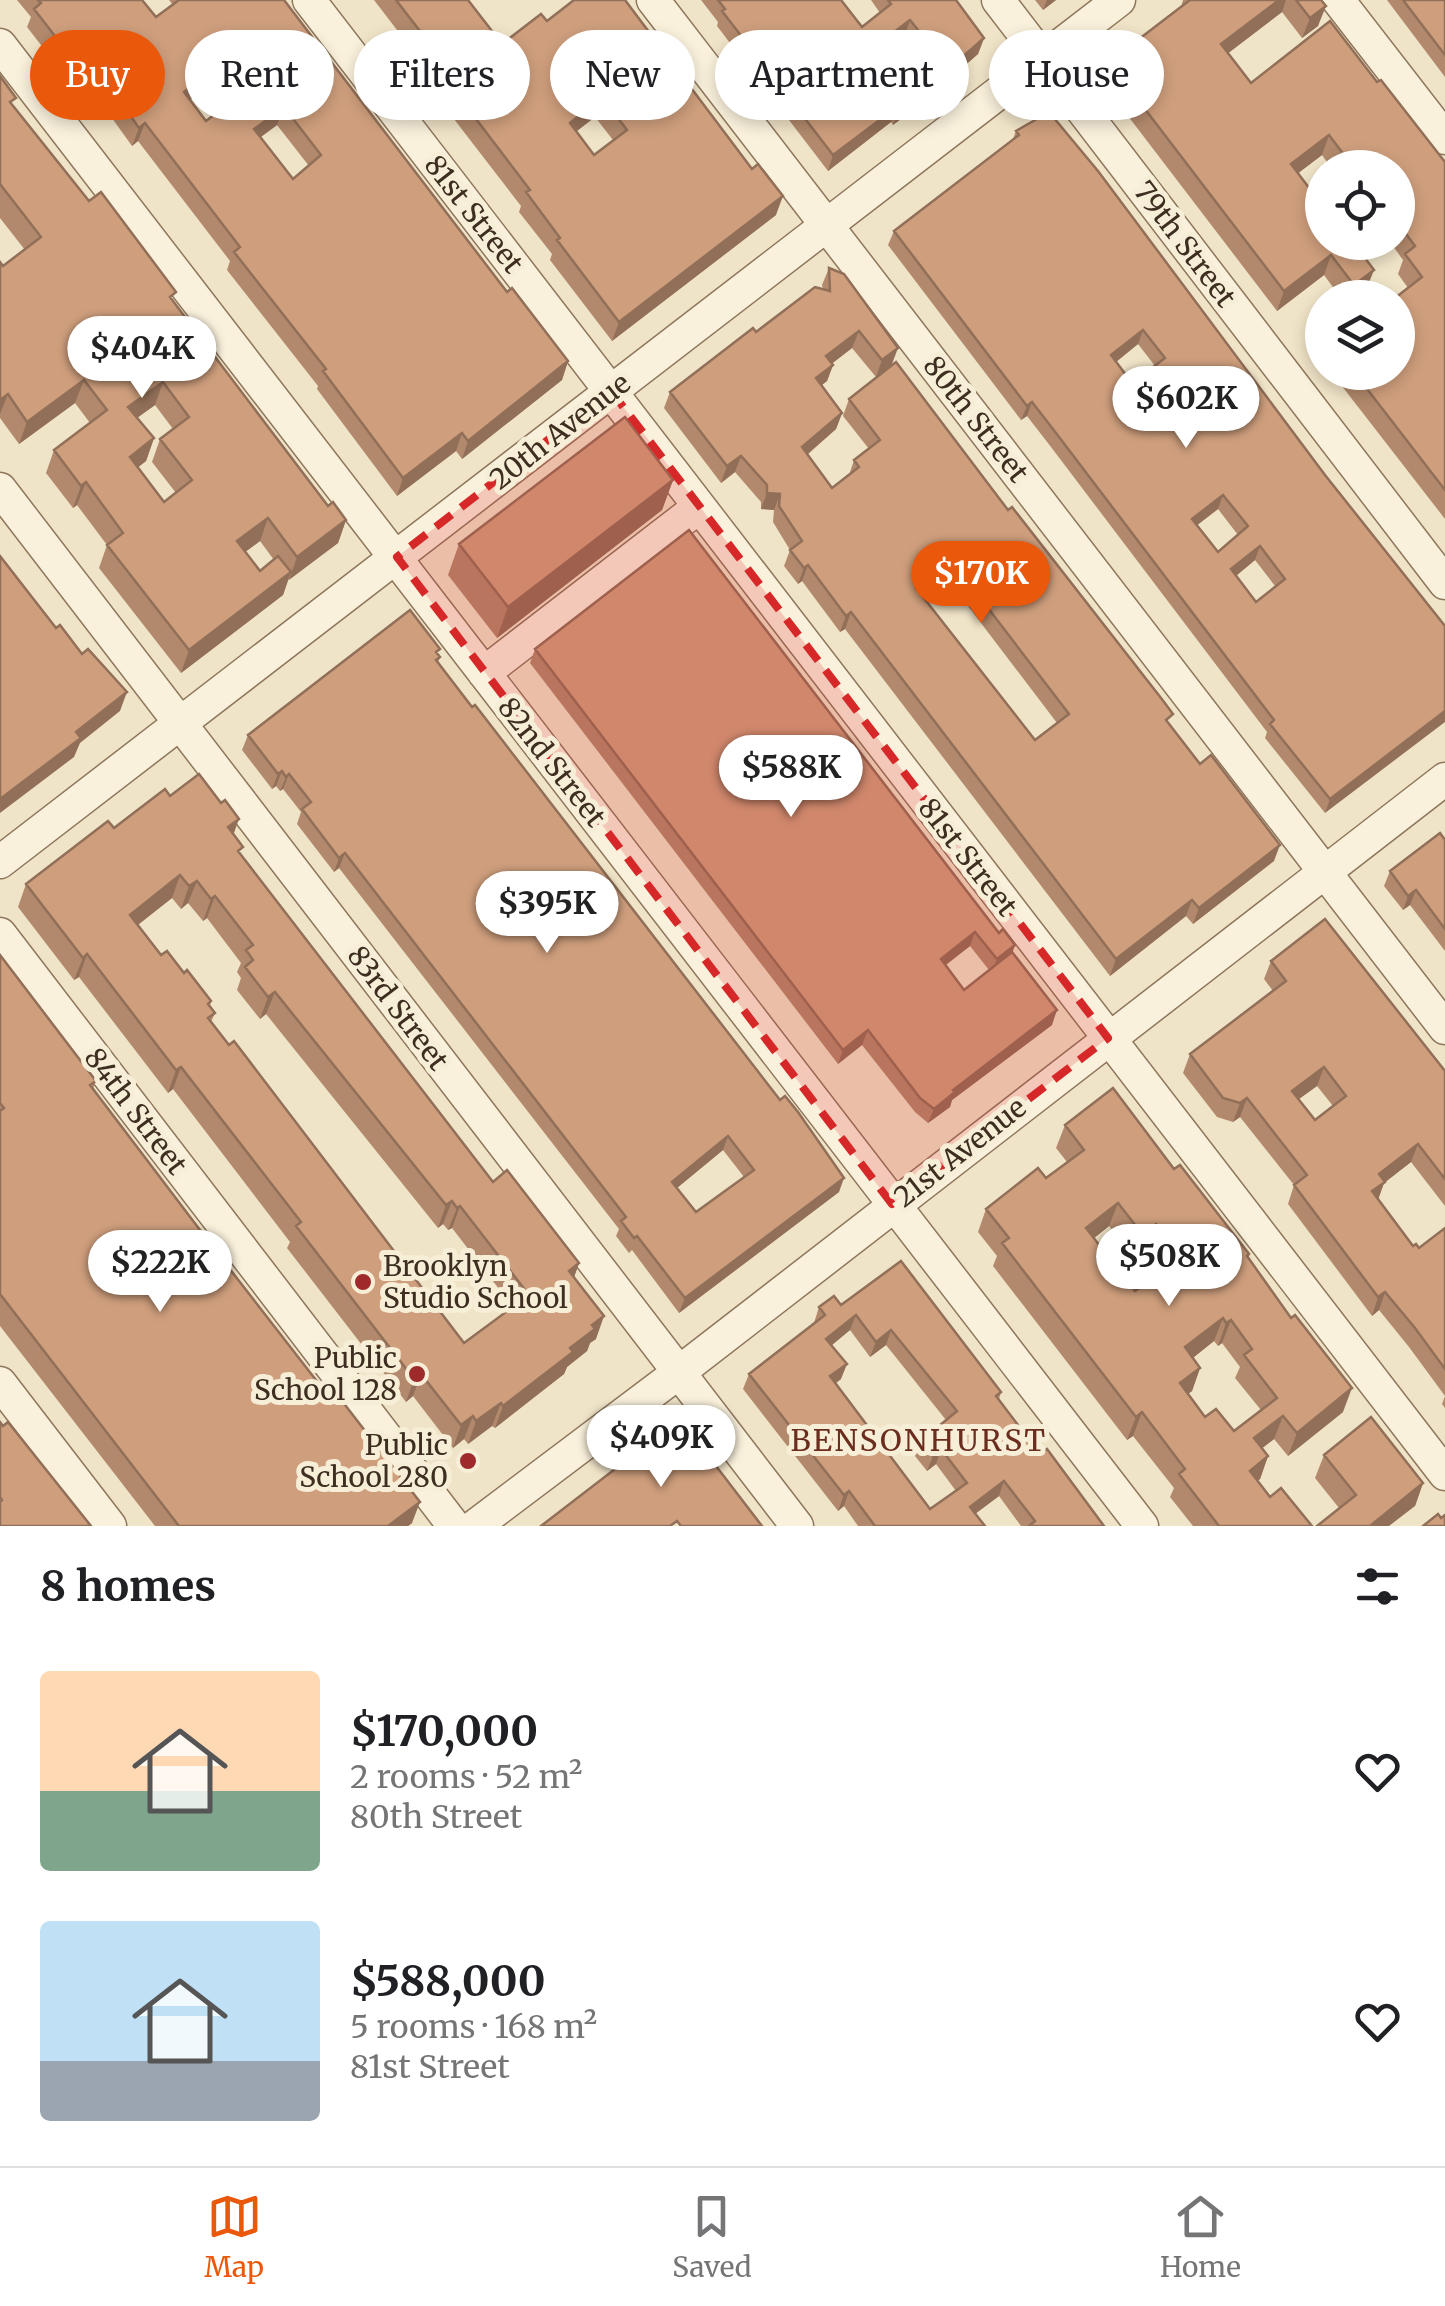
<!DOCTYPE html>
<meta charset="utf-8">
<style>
:root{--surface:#fff;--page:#f2f2f2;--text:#202124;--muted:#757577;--line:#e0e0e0;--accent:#ea580c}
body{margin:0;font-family:Merriweather,serif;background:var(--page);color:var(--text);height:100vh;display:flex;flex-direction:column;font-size:38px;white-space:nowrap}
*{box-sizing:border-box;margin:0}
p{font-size:32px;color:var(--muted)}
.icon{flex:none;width:55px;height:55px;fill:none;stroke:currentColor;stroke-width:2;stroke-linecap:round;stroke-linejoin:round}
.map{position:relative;height:1526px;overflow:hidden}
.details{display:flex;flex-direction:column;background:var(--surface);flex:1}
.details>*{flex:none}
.banner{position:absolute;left:30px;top:30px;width:1385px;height:90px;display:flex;gap:20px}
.fabs{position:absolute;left:1305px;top:150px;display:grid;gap:20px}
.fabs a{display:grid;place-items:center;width:110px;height:110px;border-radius:50%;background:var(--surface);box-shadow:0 5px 15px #0003;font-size:50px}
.price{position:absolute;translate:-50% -85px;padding:0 22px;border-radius:35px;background:#fff;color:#222;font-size:32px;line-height:65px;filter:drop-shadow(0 2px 5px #0008)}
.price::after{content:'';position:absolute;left:50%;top:60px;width:30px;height:22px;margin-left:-15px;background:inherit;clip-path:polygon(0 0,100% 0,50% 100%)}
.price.active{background:var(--accent);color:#fff}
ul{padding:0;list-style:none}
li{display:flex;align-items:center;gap:30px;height:250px;padding:0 40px}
li span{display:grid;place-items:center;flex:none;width:280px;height:200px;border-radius:10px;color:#555}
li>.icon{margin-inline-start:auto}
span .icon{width:120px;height:120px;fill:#fffc;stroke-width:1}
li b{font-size:42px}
h2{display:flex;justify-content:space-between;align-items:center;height:120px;padding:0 40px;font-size:42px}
.chip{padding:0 35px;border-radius:45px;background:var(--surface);box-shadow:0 5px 15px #0003;font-size:35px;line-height:90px}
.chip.active{background:var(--accent);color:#fff}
.tabs{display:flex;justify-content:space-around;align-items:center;height:140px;border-top:2px solid var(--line);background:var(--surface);font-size:28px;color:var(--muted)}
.tabs a{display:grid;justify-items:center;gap:5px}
.tabs .active{color:var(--accent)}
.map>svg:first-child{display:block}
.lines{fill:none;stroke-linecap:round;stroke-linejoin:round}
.minor-casing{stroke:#8d765c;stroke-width:35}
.minor{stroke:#faf1dc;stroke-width:32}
.wall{fill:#b2896c;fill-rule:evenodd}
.shaded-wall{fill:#916f58}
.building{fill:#cf9f7d;stroke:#916f58;stroke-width:2.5;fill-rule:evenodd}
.marked{fill:#d62828;fill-opacity:0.2;stroke:#d62828;stroke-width:8;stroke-dasharray:20 12;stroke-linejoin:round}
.poi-dot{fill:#9e2a2b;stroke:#f7eed8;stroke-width:4}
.labels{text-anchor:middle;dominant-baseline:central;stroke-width:10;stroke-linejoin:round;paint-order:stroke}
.street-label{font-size:28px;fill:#3d2e20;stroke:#f7eed8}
.poi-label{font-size:28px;fill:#3d2e20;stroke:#f7eed8;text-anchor:end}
.neighbourhood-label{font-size:30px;letter-spacing:2.5px;fill:#6b2e1e;stroke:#f7eed8}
</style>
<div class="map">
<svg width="1445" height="1526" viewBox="0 0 1445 1526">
<rect width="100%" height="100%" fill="#f0e4c8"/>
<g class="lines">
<g class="minor-casing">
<path id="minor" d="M309,0L1445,1474
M653,0L1445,1028
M998,0L1445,583
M1338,0L1445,138
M0,45L1142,1526
M0,489L797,1526
M484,673L699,507
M0,862L1119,0
M0,934L454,1526
M0,1383L110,1526
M475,1526L678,1373L1445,779"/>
</g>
<use href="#minor" class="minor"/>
</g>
<path class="wall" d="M17,0H142L156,17L173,5L169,0H284L507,292L568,361L562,380L462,459L456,451L397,496L317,389L318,386L227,270L230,261L138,141L132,146L76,68L65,76L27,27L31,17ZM245,74L262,97L241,113L206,121L190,100L206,88L214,98ZM277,125L309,166L293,179L261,137Z
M374,0H468L502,44L547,21L776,215L612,341L550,260L552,254L519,212L521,206L447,110L450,99ZM595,117L613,140L594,155L576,131Z
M701,0H841L862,27L880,13L871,0H956L984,38L978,54L946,82L940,75L938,77L905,35L882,53L910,112L893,125L891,122L828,171L717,26L718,22Z
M1035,0H1056L1043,10Z
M1183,0H1321L1318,26L1302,38L1282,12L1228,53L1251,83L1377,82L1445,162V519L1331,372H1398L1408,288L1398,274L1403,260L1390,242H1398V168H1331L1322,155L1298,173L1366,290L1356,298H1341L1324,275L1277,311L1102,82L1109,62L1181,7Z
M1387,0H1445V77Z
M0,76L13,106L89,201L173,301L328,506L346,520L338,543L288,580L283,595L181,673L99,568L107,545L77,505L73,508L46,473L54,450L90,423L75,403L19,444L0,418V262L3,266L25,250L0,218ZM155,405L173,429L160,439L152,462L176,493L164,502L138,467L146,461L154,438L137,418ZM260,541L274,560L260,571L245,552Z
M1016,131L1325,475L1445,626L1325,813L1265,738L1267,732L1051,447L1027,416L1021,420L888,245L894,231L1013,139ZM1138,344L1155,366L1132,383L1116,362ZM1218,509L1238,535L1218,552L1197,525ZM1255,560L1275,586L1256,602L1236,576Z
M829,268L892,364L876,377L852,348L832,363L833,365L827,381L822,385L842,413L836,429L807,455L832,488L849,475L854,460L869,449L843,416L849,399L1169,724L1274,861L1193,924L1186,916L1110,976L845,629L840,632L802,581L798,584L784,566L790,550L773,522L774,510L761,509V502L735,472L721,483L664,408L670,392L756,332L823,289L822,285ZM946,577L1057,723L1035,740L922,596Z
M673,480L662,510L497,638L448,575L459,544Z
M535,649L1012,953L1052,1025L952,1100L950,1107L928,1123L915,1112L862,1045L838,1064L530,663ZM970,946L989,970L964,990L946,965Z
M438,654L440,657L438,663L839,1192L679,1313L632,1250L629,1253L616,1236L619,1229L339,868L334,872L297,824L301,812L283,789L280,791L276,786L272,789L242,750L248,735ZM723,1150L744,1177L696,1212L677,1188Z
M170,796L221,803L240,854L493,1182L579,1263L574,1277L596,1339L590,1343L587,1351L567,1367L564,1374L495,1428L492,1426L468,1444L464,1439L453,1448L413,1396L406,1402L287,1248L290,1242L173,1089L168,1093L79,977L74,980L18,907L26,884L114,828ZM172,898L181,909L188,903L203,921L207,918L241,963L237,972L241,978L237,990L260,1019L266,1014L438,1228L443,1224L448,1230L452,1228L513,1307L464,1343L211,1022L215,1013L210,1006L211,1001L184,973L161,955L138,925Z
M1445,840V951L1410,905L1403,910L1384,886L1390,871Z
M0,955L96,1081L93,1089L412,1523L408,1526H155L0,1326Z
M1271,961L1445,1071V1206L1411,1162L1384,1183L1378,1199L1413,1246L1419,1248L1445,1228V1408L1442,1404L1445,1396L1409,1347L1379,1310L1372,1316L1288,1204L1294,1185L1240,1117L1233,1122L1217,1117L1183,1073L1190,1054L1273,991L1264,979ZM1317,1086L1333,1106L1315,1120L1299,1099Z
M1065,1125L1174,1169L1249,1254L1248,1258L1343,1412L1288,1456L1274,1439L1262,1448L1268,1456L1260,1479L1257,1481L1270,1497L1312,1526H1193L1170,1497L1174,1488L1133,1436L1127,1440L993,1266L997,1256L978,1232L986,1209L1046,1178L1067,1162L1056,1148ZM1109,1226L1134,1258L1148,1247L1165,1269L1135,1291L1094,1238ZM1214,1341L1218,1346L1222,1343L1240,1367L1235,1378L1261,1410L1234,1431L1205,1417L1188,1394L1192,1391L1200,1368L1193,1358Z
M901,1261L1001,1392L999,1399L1040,1454L1104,1526H1021L999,1496L975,1514L985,1526H858L844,1506L838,1511L743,1389L749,1374L814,1323L819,1307L841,1305ZM850,1330L870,1357L886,1345L946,1420L921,1441L915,1456L927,1471L936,1464L956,1491L930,1509L836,1383L841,1379L832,1345Z
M1324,1455L1423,1483L1415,1506L1339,1508L1315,1478Z"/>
<path class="shaded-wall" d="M1047,0H1056L1043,10Z
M1279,0H1286L1282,12L1214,64L1221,44Z
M1326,6L1318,26L1302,38L1310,18Z
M910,20L905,35L871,61L876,46Z
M984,38L978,54L946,82L951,67Z
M83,49L76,68L65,76L72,58Z
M251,56L245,74L214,98L221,80Z
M213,70L206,88L177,110L184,92Z
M916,96L910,112L893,125L899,109Z
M602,97L595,117L563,142L570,123Z
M284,107L277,125L247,147L254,129Z
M897,107L891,122L828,171L833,155Z
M145,123L138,141L132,146L139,128Z
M1329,135L1322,155L1284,184L1291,164Z
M783,196L776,215L612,341L619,322Z
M1331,255L1324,275L1277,311L1284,291Z
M1374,270L1366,290L1356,298H1349L1354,285Z
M1143,330L1138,344L1106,370L1111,355Z
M859,331L852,348L820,373L826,356Z
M898,348L892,364L876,377L882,360Z
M568,361L562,380L462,459L468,441Z
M833,365L827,381L810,394L816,378Z
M84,380L75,403L19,444L27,422Z
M163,382L155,405L120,430L128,407Z
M8,394L0,414V400Z
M1032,402L1027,416L1021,420L1027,406Z
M842,413L836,429L796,464L802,447Z
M462,433L456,451L397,496L403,478Z
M154,438L146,461L122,480L130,457Z
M741,456L735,472L721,483L727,466Z
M673,480L662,510L497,638L508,607Z
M86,482L77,505L73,508L81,486Z
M767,493L780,494L774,510L761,509Z
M1223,495L1218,509L1187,533L1192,519Z
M268,518L260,541L229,564L237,541Z
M346,520L338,543L289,580L297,557Z
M1260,546L1255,560L1226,584L1231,569Z
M952,561L946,577L910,605L916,588Z
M808,565L802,581L798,584L804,568Z
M291,572L283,595L181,673L189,650Z
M851,612L845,629L840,632L846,616Z
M127,692L120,711L80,743L74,757L0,813V799L76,732Z
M1445,711V722L1325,813L1330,799Z
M282,771L276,786L272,789L278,774Z
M289,774L283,789L280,791L286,777Z
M239,819L231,841L228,827Z
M1280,845L1274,861L1193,924L1199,908Z
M345,853L339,868L334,872L339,858Z
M180,875L172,898L122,937L130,915Z
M197,881L188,903L181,909L189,886Z
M1416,890L1410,905L1403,910L1408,896Z
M215,896L207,918L203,921L211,899Z
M1192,900L1186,916L1110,976L1116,959Z
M975,932L970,946L935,973L941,959Z
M1015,945L1010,960L991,974L997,959Z
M87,954L79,977L74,980L83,958Z
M275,992L266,1014L260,1019L268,997Z
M1057,1010L1052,1025L952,1100L950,1107L928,1123L934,1109L953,1090Z
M868,1030L862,1045L838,1064L843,1050Z
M181,1067L173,1089L168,1093L176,1070Z
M1324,1067L1317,1086L1285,1109L1292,1091Z
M1247,1098L1240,1117L1233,1122L1240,1103Z
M728,1136L723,1150L666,1197L672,1182Z
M1418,1144L1411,1162L1384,1183L1378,1200L1366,1209L1379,1174Z
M844,1178L839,1192L679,1313L685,1298Z
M452,1201L443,1224L438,1228L446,1205Z
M1118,1203L1109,1226L1078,1251L1086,1228Z
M460,1206L452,1228L448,1230L457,1208Z
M1156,1224L1148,1247L1134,1258L1143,1235Z
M579,1263L571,1286L569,1271Z
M1385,1292L1379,1310L1372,1316L1378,1297Z
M856,1315L850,1330L821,1354L826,1339Z
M604,1316L596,1339L590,1343L587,1351L567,1367L564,1374L495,1428L503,1406L570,1348L592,1325Z
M1223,1318L1214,1341L1176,1371L1185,1347Z
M1231,1320L1222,1343L1218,1346L1226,1323Z
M891,1330L886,1345L870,1357L876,1342Z
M847,1364L841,1379L825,1391L830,1376Z
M1200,1368L1192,1391L1171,1406L1180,1383Z
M421,1374L413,1396L406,1402L414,1379Z
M1352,1388L1343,1412L1288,1456L1297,1433Z
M501,1403L492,1426L468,1444L476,1421Z
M1142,1412L1133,1436L1127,1440L1136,1417Z
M473,1416L464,1439L453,1448L461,1425Z
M1283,1416L1274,1439L1246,1461L1254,1438Z
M941,1449L936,1464L927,1471L933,1456Z
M1268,1456L1260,1479L1241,1494L1250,1471Z
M1004,1481L999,1496L964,1522L970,1507Z
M1423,1483L1415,1506L1389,1526H1369Z
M849,1491L844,1506L838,1511L844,1495Z
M420,1502L412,1523L408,1526H388Z"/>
<path class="building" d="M38,0H142L156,17L179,0H284L507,292L512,288L568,361L468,441L462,433L403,478L323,371L326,369L234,252L240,247L145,123L139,128L83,49L72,58L34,9L41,3ZM251,56L275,87L241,113L232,101L206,121L184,92L213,70L221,80ZM284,107L321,155L293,179L254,129Z
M396,0H468L502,44L541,14L547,21L574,0H625L752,169L758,164L783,196L619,322L557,240L560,238L526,192L530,190L454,90L460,83ZM602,97L627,130L594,155L570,123Z
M718,0H841L862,27L891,4L888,0H956L984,38L951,67L946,59L943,61L910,20L876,46L916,96L899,109L897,107L833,155L722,11L725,9Z
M1190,0H1279L1221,44L1251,83L1330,21L1377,82L1381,80L1445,162V490L1354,372H1398V298H1395L1422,277L1405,254L1415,246L1398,223V168H1354L1329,135L1291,164L1316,197L1322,192V242H1353L1374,270L1354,285L1331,255L1284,291L1109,62Z
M1296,0H1321L1326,6L1310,18Z
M1403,0H1445V55Z
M0,76L16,98L10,102L89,201L101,192L176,292L170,297L203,341L328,506L333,502L346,520L297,557L268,518L237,541L260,571L278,556L291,572L189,650L107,545L123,533L86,482L81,486L54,450L107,410L84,380L27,422L8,394L0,400V262L3,266L41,237L0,184ZM163,382L189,417L160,439L192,480L164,502L130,457L154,438L128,407Z
M1049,112L1098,171L1325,475L1445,626V711L1330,799L1270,724L1274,720L1056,433L1032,402L1027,406L894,231L1019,135L1016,131ZM1143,330L1165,358L1132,383L1111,355ZM1223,495L1248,526L1218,552L1192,519ZM1260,546L1285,579L1256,602L1231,569Z
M829,268L844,274L898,348L882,360L859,331L826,356L833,365L816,378L842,413L802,447L832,488L859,467L854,460L880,440L849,399L896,362L1008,510L1012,507L1161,698L1173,714L1166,720L1200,764L1211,755L1280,845L1199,908L1192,900L1116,959L851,612L846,616L808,565L804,568L790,550L802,541L779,506L780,494L767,493V485L741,456L727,466L670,392L753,328L756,332L815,287L830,291ZM952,561L1069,714L1035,740L916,588Z
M625,417L673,480L508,607L459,544Z
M689,530L999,933L1003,929L1015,945L997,959L975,932L941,959L964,990L1012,952L1057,1010L953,1090L955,1092L934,1109L920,1098L868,1030L843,1050L535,649Z
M0,556L56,628L60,625L82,654L88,649L127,692L76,732L81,738L0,799Z
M410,610L440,649L436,652L440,657L436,660L472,707L475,705L780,1100L785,1096L798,1112L844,1178L685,1298L637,1236L634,1238L621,1221L626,1217L345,853L339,858L302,809L311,802L289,774L286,777L282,771L278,774L248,735ZM728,1136L754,1170L696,1212L672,1182Z
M199,774L221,803L225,800L239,819L228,827L243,847L238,851L493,1182L507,1170L579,1263L569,1271L604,1316L592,1325L595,1329L570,1348L573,1352L503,1406L501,1403L476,1421L473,1416L461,1425L421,1374L414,1379L296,1226L301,1222L181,1067L176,1070L87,954L83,958L26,884L108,821L114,828L165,789L170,796ZM180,875L189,886L197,881L211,899L215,896L253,945L246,950L253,960L245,967L268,997L275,992L446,1205L452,1201L457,1208L460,1206L529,1295L464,1343L234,1041L229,1045L208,1018L215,1013L208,1004L211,1001L187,970L184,973L167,951L161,955L130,915Z
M1440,833L1445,840V929L1416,890L1408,896L1390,871Z
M1325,919L1445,1071V1179L1418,1144L1379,1174L1385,1182L1372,1191L1413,1246L1416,1244L1419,1248L1445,1228V1369L1415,1328L1385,1292L1378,1297L1294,1185L1307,1175L1247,1098L1240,1103L1223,1098L1190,1054L1286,981L1271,961ZM1324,1067L1346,1096L1315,1120L1292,1091Z
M0,955L96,1081L90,1085L222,1259L326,1393L332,1388L420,1502L388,1526H179L0,1294V1111L4,1108L0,1103Z
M1113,1088L1174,1169L1180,1165L1249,1254L1247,1256L1291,1318L1295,1315L1352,1388L1297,1433L1283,1416L1254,1438L1268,1456L1250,1471L1270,1497L1281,1488L1312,1526H1219L1179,1474L1185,1469L1142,1412L1136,1417L1002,1243L1009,1238L986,1209L1038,1168L1046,1178L1084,1150L1065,1125ZM1118,1203L1143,1235L1156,1224L1181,1256L1135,1291L1086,1228ZM1223,1318L1226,1323L1231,1320L1252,1349L1244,1355L1277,1398L1234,1431L1216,1409L1205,1417L1180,1383L1200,1368L1185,1347Z
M901,1261L1001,1392L996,1396L1040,1454L1047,1449L1104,1526H1029L1035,1521L1004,1481L970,1507L985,1526H875L849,1491L844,1495L749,1374L825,1315L819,1307L834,1296L841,1305ZM856,1315L876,1342L891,1330L957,1411L921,1441L933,1456L941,1449L967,1483L930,1509L830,1376L847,1364L826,1339Z
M1371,1417L1423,1483L1370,1526H1317L1356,1495L1324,1455Z
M680,1419L762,1526H681L677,1521L670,1526H541Z
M0,1422L3,1426L8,1422L91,1526H0V1502L2,1500L0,1497Z
M1438,1514L1441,1518L1445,1515V1526H1423Z"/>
<path class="marked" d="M611,391L1108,1038L892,1204L397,557Z"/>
<g class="poi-dot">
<circle cx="363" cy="1282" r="10"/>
<circle cx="417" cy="1374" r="10"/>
<circle cx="468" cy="1461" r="10"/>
</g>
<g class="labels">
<g class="street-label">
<text transform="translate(474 214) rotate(52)">81st Street</text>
<text transform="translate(1185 244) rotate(53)">79th Street</text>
<text transform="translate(976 419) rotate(52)">80th Street</text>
<text transform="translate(560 431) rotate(-38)">20th Avenue</text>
<text transform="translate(552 762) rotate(52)">82nd Street</text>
<text transform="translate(968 857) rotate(52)">81st Street</text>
<text transform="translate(398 1008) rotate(53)">83rd Street</text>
<text transform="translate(136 1111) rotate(53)">84th Street</text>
<text transform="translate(960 1152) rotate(-38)">21st Avenue</text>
</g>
<g class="poi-label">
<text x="383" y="1266" text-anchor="start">Brooklyn<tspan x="383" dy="32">Studio School</tspan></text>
<text x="397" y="1358">Public<tspan x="397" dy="32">School 128</tspan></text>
<text x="448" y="1445">Public<tspan x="448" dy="32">School 280</tspan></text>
</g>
<g class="neighbourhood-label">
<text x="919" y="1440">BENSONHURST</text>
</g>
</g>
</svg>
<div class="fabs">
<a><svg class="icon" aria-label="locate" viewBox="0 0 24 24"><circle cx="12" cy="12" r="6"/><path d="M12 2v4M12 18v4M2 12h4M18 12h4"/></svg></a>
<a><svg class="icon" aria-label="layers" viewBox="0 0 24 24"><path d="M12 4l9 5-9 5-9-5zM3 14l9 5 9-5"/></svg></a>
</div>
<b class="price" style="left:142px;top:401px">$404K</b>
<b class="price" style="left:1186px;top:451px">$602K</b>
<b class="price active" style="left:981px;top:626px">$170K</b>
<b class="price" style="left:791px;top:820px">$588K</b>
<b class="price" style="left:547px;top:956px">$395K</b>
<b class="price" style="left:1169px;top:1309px">$508K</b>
<b class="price" style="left:160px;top:1315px">$222K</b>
<b class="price" style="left:661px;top:1490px">$409K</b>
<div class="banner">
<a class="chip active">Buy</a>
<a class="chip">Rent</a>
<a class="chip">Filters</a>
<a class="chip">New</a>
<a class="chip">Apartment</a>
<a class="chip">House</a>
</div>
</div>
<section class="details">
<h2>8 homes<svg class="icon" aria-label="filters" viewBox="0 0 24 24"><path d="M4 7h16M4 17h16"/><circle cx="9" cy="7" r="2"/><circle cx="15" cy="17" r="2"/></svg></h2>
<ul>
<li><span style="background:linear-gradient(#ffd9b3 60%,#7fa58c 0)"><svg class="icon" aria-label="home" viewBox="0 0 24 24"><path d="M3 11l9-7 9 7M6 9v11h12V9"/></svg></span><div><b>$170,000</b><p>2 rooms · 52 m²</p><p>80th Street</p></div><svg class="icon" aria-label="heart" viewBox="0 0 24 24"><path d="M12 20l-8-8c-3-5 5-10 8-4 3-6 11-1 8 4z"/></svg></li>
<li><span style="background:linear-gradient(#bfe0f5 70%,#9aa5b1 0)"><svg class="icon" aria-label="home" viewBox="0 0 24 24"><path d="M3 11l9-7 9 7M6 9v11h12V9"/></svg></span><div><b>$588,000</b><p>5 rooms · 168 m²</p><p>81st Street</p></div><svg class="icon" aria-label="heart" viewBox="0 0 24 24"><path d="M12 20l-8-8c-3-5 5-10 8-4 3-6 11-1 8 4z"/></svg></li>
</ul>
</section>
<nav class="tabs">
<a class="active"><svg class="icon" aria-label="map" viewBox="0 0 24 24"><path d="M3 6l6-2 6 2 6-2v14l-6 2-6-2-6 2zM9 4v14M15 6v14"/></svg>Map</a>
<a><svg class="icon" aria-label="saved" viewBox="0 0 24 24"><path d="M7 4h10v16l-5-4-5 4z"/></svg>Saved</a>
<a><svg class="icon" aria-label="home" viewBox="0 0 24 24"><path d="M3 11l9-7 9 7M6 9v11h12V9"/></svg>Home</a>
</nav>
